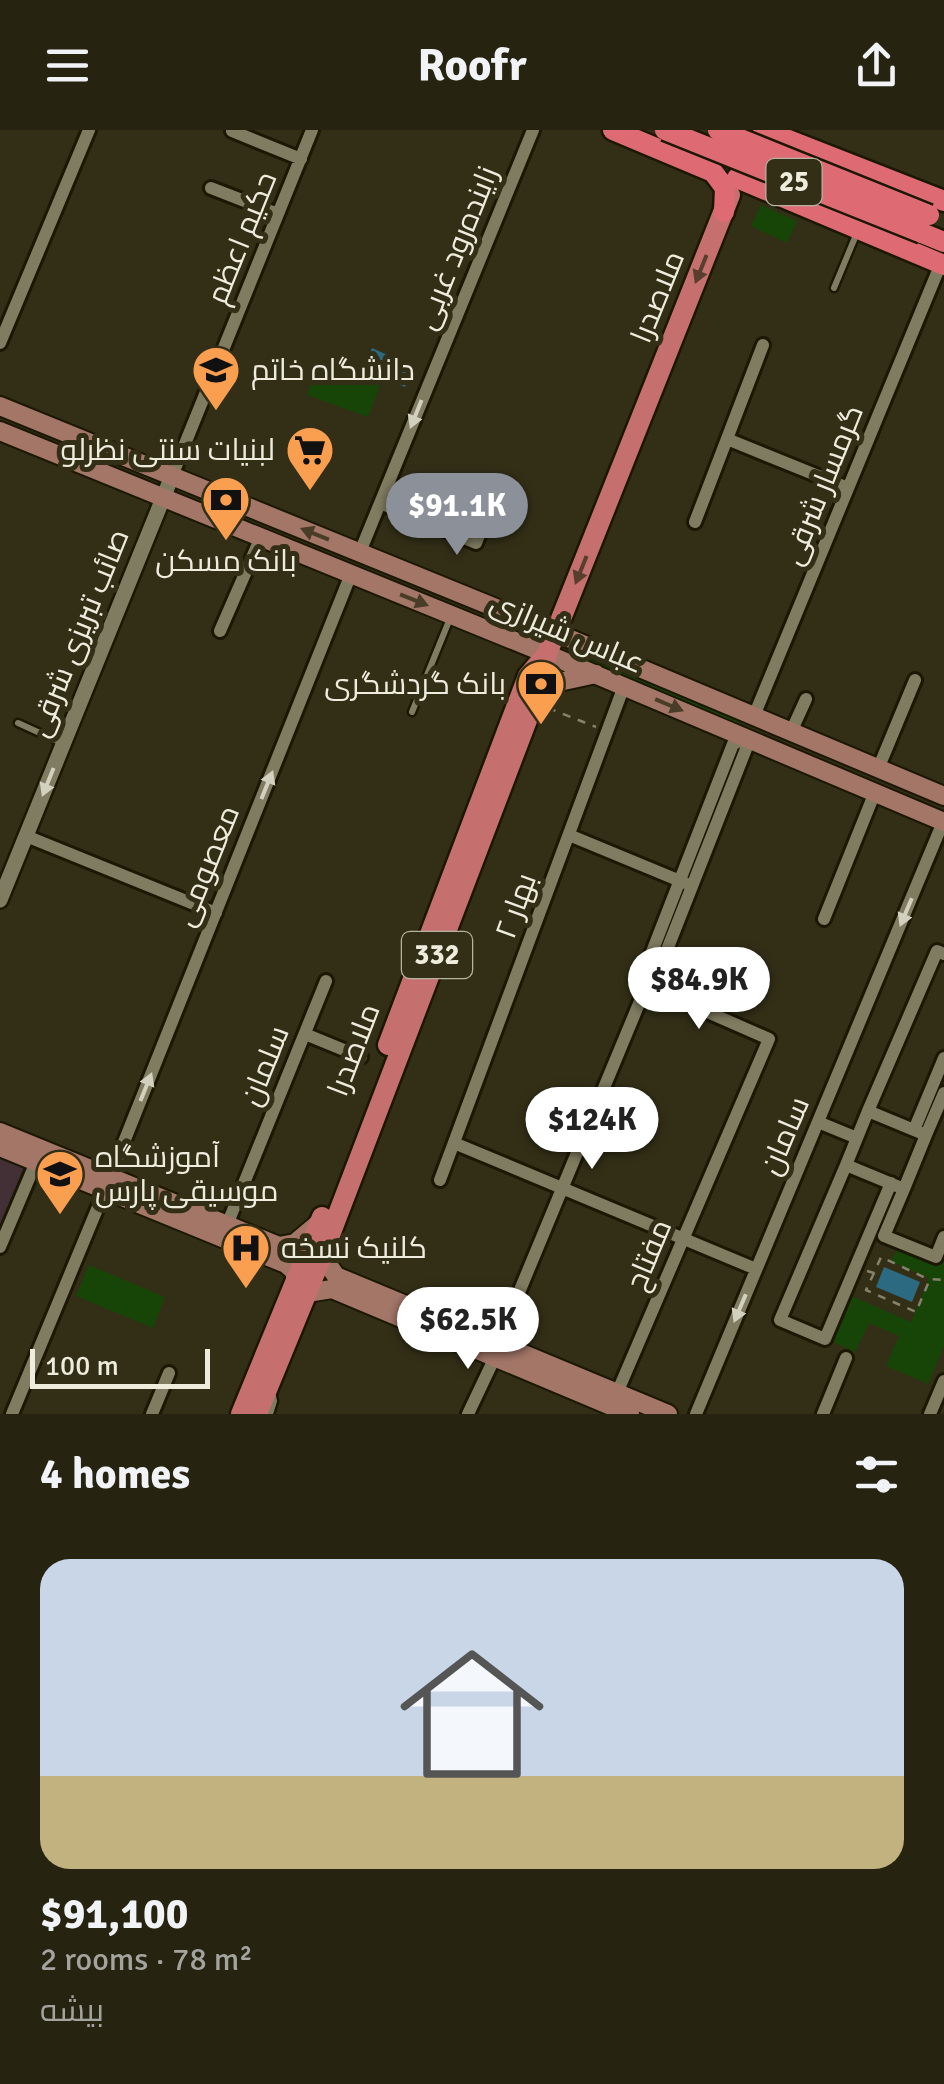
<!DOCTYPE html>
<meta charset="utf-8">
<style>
:root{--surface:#262311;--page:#2e2b1a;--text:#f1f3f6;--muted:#a4a49f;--accent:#8c9099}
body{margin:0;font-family:Signika,Cairo,sans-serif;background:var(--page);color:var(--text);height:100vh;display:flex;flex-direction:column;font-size:38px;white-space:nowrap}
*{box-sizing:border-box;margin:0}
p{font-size:32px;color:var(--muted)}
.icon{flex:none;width:55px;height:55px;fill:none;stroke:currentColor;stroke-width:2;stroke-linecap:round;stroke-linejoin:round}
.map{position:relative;height:1284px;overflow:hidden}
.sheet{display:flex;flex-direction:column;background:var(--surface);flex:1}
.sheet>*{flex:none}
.scale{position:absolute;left:30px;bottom:25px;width:180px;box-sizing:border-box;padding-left:10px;border:5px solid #eeecdd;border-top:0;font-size:28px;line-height:35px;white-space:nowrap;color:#eeecdd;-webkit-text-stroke:8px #332f17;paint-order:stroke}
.price{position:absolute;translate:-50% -85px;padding:0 22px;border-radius:35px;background:#fff;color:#222;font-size:32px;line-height:65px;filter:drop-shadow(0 2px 5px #0008)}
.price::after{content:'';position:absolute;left:50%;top:60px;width:30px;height:22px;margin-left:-15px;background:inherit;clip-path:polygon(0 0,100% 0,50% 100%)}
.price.on{background:var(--accent);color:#fff}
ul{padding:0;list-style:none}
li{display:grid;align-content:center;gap:20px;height:530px;padding:0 40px}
li span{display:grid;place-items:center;height:310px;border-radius:30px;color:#555}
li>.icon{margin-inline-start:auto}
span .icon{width:180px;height:180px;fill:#fffc;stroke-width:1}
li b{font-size:42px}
h2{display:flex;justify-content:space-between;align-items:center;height:120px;padding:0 40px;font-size:42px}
header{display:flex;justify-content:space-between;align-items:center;height:130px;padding:0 40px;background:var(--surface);font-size:45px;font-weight:700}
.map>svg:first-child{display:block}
.education{fill:#433036}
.green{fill:#174508}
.water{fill:#2c6a81}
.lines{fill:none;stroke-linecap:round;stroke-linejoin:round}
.service-casing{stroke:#1b1702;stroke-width:11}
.minor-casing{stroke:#1b1702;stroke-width:18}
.tertiary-casing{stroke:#1b1702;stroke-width:20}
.secondary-casing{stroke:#1b1702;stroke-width:22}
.primary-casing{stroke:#1b1702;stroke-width:25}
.trunk-casing{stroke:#1b1702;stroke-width:25}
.path{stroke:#84816c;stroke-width:2.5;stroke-dasharray:8 8;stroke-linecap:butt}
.service{stroke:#807c61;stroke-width:6}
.minor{stroke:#807c61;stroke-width:12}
.tertiary{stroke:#807c61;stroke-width:15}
.secondary{stroke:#a37668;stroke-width:18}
.primary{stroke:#c66f6f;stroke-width:20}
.trunk{stroke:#de6b74;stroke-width:20}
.trunk-bridge-casing{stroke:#1b1702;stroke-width:25;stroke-linecap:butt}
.trunk-bridge{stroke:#de6b74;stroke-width:20}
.oneway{fill:#583f2d}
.oneway2{fill:#d2d0be}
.oneway3{fill:#493d27}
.labels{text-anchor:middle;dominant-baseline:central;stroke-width:10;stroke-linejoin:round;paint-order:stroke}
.shield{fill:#332f17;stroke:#b6b3a2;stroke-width:2.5}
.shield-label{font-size:28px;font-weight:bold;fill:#eeecdd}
.street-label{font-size:30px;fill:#eeecdd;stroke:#332f17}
.poi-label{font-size:30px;fill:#eeecdd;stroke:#332f17;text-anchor:start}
</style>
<header><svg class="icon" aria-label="menu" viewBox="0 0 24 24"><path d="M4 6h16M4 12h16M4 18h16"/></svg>Roofr<svg class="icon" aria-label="share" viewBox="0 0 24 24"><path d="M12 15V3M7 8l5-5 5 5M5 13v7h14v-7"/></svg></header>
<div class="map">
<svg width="944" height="1284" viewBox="0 0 944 1284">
<rect width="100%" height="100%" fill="#332f17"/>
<path class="education" d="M0,1020L26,1031L0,1098Z"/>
<path class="green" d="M761,75L797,91L787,113L751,96Z
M319,231L381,253L368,287L307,265Z
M583,520L739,585L742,591L732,595L584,532L579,528Z
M898,1120L934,1133L939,1134L944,1122V1216L928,1254L886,1236L899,1206L869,1193L855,1222L831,1211L851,1166L911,1192L929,1148L890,1131Z
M89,1135L165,1167L153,1198L76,1166Z"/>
<path class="water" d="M372,218L414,237L405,257L363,238Z
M884,1137L920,1152L912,1172L876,1157Z"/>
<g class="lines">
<g class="service-casing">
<path id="service" d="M834,158L856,105
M412,582L451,486
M18,593L62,613
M270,1284L274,1271L272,1261"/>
</g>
<g class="minor-casing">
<path id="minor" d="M232,1L301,29
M211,58L278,84
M0,213L89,0
M727,309L848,358
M172,346L312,0
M380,373L476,413L493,369
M695,392L763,215
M360,422L533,0
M220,501L261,407
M754,586L937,143
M791,602L806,569
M878,639L915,550
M569,705L685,753
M26,706L216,783
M824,789L875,662
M655,835L650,827L733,614L746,608
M305,904L361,927
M868,981L926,1005L904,1059L846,1035Z
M868,981L937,821L944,824
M818,992L857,1008
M914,1000L944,928
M926,1005L944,963
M454,1013L756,1139
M846,1035L780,1190L825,1209L891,1053
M110,1047L351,444
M440,1050L624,556
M904,1059L884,1106L936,1127L944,1107
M227,1095L326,851
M0,1117L36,1032
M498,1213L655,835L663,830L746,619V608
M617,1263L769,909L646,855
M12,1284L105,1060
M152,1284L169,1243
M468,1284L495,1227
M696,1284L943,692
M823,1284L846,1228
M930,1284L944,1251"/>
</g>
<g class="tertiary-casing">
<path id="tertiary" d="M0,770L172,346"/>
</g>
<g class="secondary-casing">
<path id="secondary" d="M0,276L535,494L944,666
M0,301L547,524L944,692
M534,572L559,552L596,544
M0,1002L279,1116L295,1113L320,1092
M0,1017L286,1134L295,1142V1154
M322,1126L336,1146L668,1284
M307,1163L332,1159L630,1284"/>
</g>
<g class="primary-casing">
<path id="primary" d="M388,915L528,546L545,526
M241,1284L322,1087
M257,1284L322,1126L534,572L547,524L730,65"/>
</g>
<g class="trunk-casing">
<path id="trunk" d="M613,0L713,42L725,58L724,82
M763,0L944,71
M737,48L944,135
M922,103L944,112"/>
</g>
<path class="path" d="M548,578L596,597
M867,1141L874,1143L881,1127L928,1149
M874,1143L866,1160L916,1182L930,1149L944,1150"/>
<use href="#service" class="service"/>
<use href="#minor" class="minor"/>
<use href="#tertiary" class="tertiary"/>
<use href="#secondary" class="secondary"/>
<use href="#primary" class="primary"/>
<use href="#trunk" class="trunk"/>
<g class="trunk-bridge-casing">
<path id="trunk-bridge" d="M665,0L922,103
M718,0L929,85"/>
</g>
<use href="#trunk-bridge" class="trunk-bridge"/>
</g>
<defs><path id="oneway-solid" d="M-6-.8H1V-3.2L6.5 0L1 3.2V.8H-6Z" transform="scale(2.5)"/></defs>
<g class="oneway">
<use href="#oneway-solid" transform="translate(701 139) rotate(112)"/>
<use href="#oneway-solid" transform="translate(581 440) rotate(112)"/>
</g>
<g class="oneway2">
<use href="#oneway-solid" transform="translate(416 284) rotate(112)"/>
<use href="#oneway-solid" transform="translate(48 652) rotate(112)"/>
<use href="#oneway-solid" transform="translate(267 655) rotate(-68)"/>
<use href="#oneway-solid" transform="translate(906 782) rotate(113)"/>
<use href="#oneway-solid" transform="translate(146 957) rotate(-68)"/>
<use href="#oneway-solid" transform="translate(740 1178) rotate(113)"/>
</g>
<g class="oneway3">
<use href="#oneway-solid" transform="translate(315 404) rotate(-158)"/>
<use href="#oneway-solid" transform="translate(414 470) rotate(22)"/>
<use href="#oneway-solid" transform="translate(669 575) rotate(23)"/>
</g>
<defs>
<g id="university-pin" transform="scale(2.5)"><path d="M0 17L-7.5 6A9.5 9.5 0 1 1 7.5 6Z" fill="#fa9f4f" stroke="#332f17"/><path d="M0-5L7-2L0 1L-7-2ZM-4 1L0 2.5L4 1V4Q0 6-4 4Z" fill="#111"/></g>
<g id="supermarket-pin" transform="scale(2.5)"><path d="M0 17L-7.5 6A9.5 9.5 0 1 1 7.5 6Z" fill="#fa9f4f" stroke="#332f17"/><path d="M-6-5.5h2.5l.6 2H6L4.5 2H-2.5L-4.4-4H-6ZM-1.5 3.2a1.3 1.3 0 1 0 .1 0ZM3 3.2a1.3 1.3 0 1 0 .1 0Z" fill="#111"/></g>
<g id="bank-pin" transform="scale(2.5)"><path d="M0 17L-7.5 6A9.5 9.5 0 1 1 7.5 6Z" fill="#fa9f4f" stroke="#332f17"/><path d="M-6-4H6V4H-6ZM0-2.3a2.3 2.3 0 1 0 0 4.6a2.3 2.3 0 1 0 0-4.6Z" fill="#111"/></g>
<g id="hospital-pin" transform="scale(2.5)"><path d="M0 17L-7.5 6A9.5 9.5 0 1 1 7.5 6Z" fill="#fa9f4f" stroke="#332f17"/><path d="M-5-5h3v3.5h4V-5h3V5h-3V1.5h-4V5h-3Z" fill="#111"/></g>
</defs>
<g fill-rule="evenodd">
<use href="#university-pin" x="216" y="240"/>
<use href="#supermarket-pin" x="310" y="320"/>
<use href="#bank-pin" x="226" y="370"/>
<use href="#bank-pin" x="541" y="554"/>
<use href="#university-pin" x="60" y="1044"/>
<use href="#hospital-pin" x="246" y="1118"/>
</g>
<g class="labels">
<g class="shield">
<rect x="766.5" y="29" width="55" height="46" rx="8"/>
<rect x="402" y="802" width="70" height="46" rx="8"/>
</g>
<g class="shield-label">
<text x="794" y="52">25</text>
<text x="437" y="825">332</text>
</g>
<g class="street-label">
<text transform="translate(242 108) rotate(-68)">حکیم اعظم</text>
<text transform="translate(457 118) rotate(-68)">زاینده‌رود غربی</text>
<text transform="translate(658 167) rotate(-68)">ملاصدرا</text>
<text transform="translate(823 355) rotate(-68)">گرمسار شرقی</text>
<text transform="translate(79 503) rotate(-68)">صائب تبریزی شرقی</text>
<text transform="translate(567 503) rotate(23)">عباس شیرازی</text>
<text transform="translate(207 736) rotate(-68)">معصومی</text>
<text transform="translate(516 776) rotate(-70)">بهار ۲</text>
<text transform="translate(354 920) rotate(-69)">ملاصدرا</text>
<text transform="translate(265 936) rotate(-68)">سلمان</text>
<text transform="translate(785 1006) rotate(-67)">سامان</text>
<text transform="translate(649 1125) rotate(-67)">مفتاح</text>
</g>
<g class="poi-label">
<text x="251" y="240">دانشگاه خاتم</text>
<text x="275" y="320" text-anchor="end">لبنیات سنتی نظرلو</text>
<text x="226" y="431" text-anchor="middle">بانک مسکن</text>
<text x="506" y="554" text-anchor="end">بانک گردشگری</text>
<text x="95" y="1027">آموزشگاه<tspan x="95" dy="34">موسیقی پارس</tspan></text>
<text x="281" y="1118">کلنیک نسخه</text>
</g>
</g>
</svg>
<div class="scale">100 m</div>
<b class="price on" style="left:457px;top:428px">$91.1K</b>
<b class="price" style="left:699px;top:902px">$84.9K</b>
<b class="price" style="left:592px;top:1042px">$124K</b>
<b class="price" style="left:468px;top:1242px">$62.5K</b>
</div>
<section class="sheet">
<h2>4 homes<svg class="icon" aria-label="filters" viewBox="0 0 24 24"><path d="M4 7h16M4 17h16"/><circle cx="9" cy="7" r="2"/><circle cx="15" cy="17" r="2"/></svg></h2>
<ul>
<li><span style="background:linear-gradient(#c9d6e8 70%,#c2b280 0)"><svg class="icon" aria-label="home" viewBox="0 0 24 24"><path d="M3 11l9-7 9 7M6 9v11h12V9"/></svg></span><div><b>$91,100</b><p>2 rooms · 78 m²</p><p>بیشه</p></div></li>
</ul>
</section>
